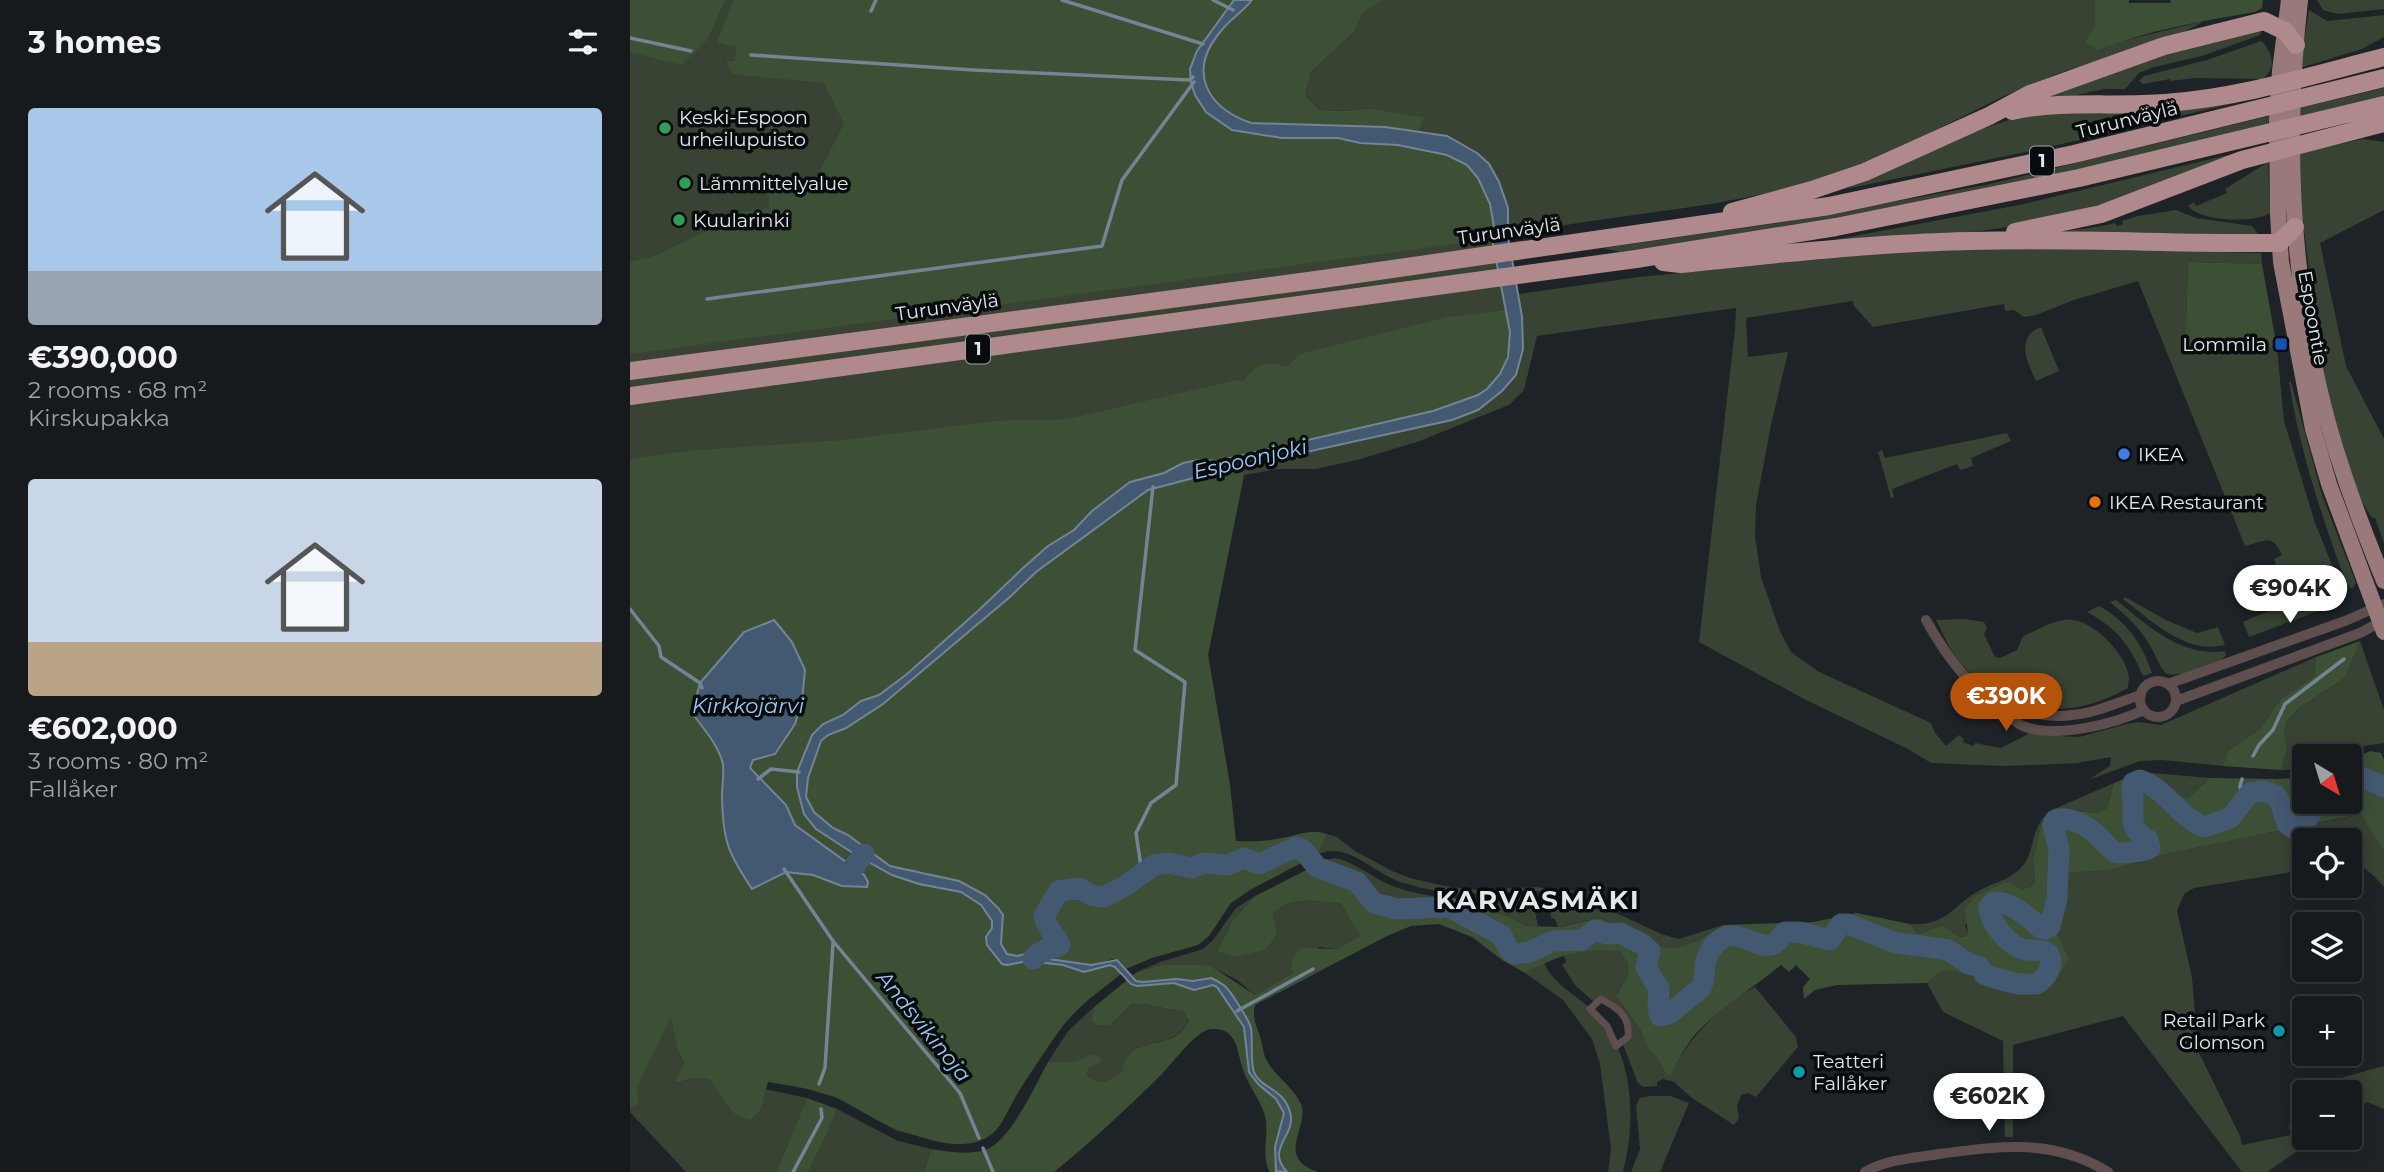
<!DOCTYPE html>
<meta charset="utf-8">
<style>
:root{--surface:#161a1d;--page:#23272a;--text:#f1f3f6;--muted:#9ea1a4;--line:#35383b;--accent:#b45309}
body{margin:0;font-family:Montserrat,sans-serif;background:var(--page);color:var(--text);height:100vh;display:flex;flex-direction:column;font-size:26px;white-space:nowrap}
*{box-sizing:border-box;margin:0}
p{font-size:23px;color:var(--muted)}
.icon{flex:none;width:38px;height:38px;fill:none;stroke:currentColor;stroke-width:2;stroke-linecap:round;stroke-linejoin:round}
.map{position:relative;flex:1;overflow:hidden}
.drawer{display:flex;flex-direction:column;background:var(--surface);width:630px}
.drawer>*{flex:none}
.needle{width:46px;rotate:142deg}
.buttons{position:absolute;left:1662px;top:744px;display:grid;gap:14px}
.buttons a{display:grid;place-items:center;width:70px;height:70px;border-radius:7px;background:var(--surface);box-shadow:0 4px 18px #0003,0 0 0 2px var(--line);font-size:35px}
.price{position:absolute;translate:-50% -60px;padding:0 16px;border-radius:24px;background:#fff;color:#222;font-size:23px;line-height:46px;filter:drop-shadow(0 2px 4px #0008)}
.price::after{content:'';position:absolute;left:50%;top:42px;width:21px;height:16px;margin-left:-10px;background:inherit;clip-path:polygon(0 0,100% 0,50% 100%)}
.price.current{background:var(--accent);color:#fff}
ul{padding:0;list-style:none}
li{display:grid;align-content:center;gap:14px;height:371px;padding:0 28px}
li span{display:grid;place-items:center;height:217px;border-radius:7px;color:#555}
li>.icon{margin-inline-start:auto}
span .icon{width:126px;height:126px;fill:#fffc;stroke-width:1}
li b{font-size:30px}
h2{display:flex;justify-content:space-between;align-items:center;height:84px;padding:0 28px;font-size:30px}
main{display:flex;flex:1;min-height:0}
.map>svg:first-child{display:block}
.green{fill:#384333}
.forest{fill:#3d5036}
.water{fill:#435971;stroke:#738495;stroke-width:2}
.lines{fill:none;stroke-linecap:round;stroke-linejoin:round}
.stream{stroke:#738495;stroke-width:3.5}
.river{stroke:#435971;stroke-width:21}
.pedestrian{stroke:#5e4e4e;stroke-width:7}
.minor{stroke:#5e4e4e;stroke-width:10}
.primary{stroke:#99797a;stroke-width:16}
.motorway{stroke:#b0898c;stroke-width:18}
.leisure-dot{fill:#2e9e5b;stroke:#090c0e;stroke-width:2.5}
.transit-dot{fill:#1a4fb4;stroke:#090c0e;stroke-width:2.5}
.shop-dot{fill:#3f7fe0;stroke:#090c0e;stroke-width:2.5}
.food-dot{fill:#e8710a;stroke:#090c0e;stroke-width:2.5}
.culture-dot{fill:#0f9aa8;stroke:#090c0e;stroke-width:2.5}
.labels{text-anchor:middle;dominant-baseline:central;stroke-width:7;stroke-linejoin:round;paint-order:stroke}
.shield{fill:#090c0e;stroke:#a1a5a8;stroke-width:2}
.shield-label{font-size:18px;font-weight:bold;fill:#e2e7ea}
.poi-label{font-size:19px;fill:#e2e7ea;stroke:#090c0e;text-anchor:start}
.street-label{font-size:19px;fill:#e2e7ea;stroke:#090c0e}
.water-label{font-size:21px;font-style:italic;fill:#9ec8f4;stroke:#090c0e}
.district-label{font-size:26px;font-weight:bold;letter-spacing:2px;fill:#e2e7ea;stroke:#090c0e}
</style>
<main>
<section class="drawer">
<h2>3 homes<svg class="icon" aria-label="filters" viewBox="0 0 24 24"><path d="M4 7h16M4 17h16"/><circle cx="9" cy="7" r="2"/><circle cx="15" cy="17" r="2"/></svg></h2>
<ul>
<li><span style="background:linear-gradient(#a9c7e8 75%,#9aa5b1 0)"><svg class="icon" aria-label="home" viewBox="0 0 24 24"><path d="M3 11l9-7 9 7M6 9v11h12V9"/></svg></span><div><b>€390,000</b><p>2 rooms · 68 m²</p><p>Kirskupakka</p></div></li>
<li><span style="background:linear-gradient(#c9d6e8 75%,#b9a48a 0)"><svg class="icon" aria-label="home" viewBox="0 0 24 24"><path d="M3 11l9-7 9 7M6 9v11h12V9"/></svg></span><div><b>€602,000</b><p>3 rooms · 80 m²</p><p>Fallåker</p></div></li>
</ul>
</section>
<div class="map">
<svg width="1754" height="1172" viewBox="0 0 1754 1172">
<rect width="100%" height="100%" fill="#1d2327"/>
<path class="green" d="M0,0H604L567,51L561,69L602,130L860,204L862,239L877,316L657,367L331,625L277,674L174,814L491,974L455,1002L433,1025L384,1098L371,1124L362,1134L347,1142L324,1144L267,1131L207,1098L48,1050L54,1064L45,1083L65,1078L79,1079L103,1113L130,1111L135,1089L177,1098L146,1172H56L0,1112Z
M753,0H1465L1468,50L1484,43L1574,21C1526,50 1471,57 1419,77C1340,108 1268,156 1186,180C1086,211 980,213 878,236V208L869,182L859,164L817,136L788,133L793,117L739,108L716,111L690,110L675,95L681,72L724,32L732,14Z
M1687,0H1754V9L1708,14L1693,10Z
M1679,10L1697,21L1754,15V37L1732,49L1670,68Z
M1631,31L1630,35L1572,56L1524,67L1509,73L1495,89H1474L1437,97L1415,98L1431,88L1579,41Z
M1631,41C1643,52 1647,68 1633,79L1566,78L1540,81V79L1513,84L1509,81L1514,76L1577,60Z
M1754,88V98L1666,118V109Z
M1634,96L1415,148L1216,189C1277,163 1336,130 1401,114Z
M1639,116L1638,125L1499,159L1213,219L1068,242L990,252L973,248L1148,223L1360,184Z
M1733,139L1754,142V210L1690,243L1716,366L1754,439V543L1745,518H1742C1707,465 1695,380 1682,318L1684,313L1665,153Z
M1635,146C1556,175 1478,209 1395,224C1332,236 1267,237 1203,240L1389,205Z
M1638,162L1640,213C1624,224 1569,221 1558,206L1564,202L1566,206L1597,193L1595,189Z
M1546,210L1566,218L1622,226L1629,235L1419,234C1441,229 1463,229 1485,223L1487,226L1493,224L1492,221L1508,216Z
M1392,248L1631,253L1632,264L1558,262L1555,356L1647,348L1654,421L1685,523L1715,597L1712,602L1619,637L1613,622L1659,602L1644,559L1652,555C1641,531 1633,543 1615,546L1508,281L1444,300L1406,315L1394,317L1384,310L1375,311L1374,304L1243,327L1224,306L1223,301L1116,318L1118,357L1158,352L1141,425L1126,505L1125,536L1131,577L1150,631L1161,652L1189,672L1301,723L1305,733L1316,746L1329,735L1334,739L1333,742L1343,746L1345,743L1371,748L1400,733L1409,735L1449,737L1497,724L1508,722L1531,725L1686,657L1684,676L1650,700L1630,729L1597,752L1593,766L1532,760L1510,761L1458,780L1480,766L1481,757L1447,763L1407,765L1374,766L1301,763L1278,749L1176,700L1069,642L1105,329L1106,308L907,336L894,390L879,405L787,442L727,460L686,469H648L614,475L578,655L600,785L355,895L329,881L298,873L518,490L590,471L822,420L886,375L893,349L892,317L888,294L1009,277L1267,252Z
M1411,327L1429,371L1406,381C1397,362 1385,337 1411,327Z
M1659,382H1661L1692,495L1726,583L1722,589L1716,583C1692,517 1670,452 1659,382Z
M1377,433L1381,441L1341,458L1343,466L1330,470L1327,464L1262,489L1264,497L1261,498L1248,452L1252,450L1255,458Z
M1495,597L1536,620L1567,633L1588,627L1595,645C1556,655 1522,621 1493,599Z
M1486,600C1517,625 1552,658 1595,651L1596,655C1588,666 1550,677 1537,674C1529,667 1527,658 1522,649C1512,630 1497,616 1480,602Z
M1469,606C1496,620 1513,645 1522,673L1513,676C1499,644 1488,629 1457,612Z
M1334,619L1354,622L1357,628L1354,634L1365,657L1370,658L1387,650L1393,636C1406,631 1420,622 1434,620C1459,615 1496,653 1499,677C1499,678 1498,687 1498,688C1435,724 1367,714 1324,654C1317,644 1312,631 1306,620Z
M1730,641L1754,710V743L1734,746L1715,756H1675V769L1651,770L1657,750L1654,732L1657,721L1669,708L1716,677Z
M1511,772L1580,778L1558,798L1539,791Z
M1484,783L1477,808L1468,813L1424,809Z
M1732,814L1754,852V887C1744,876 1736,865 1720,864V840H1675V870L1564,888L1554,894L1547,911L1562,977L1568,1051L1610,1136L1612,1145L1661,1135L1659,1125L1670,1111L1664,1091L1754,1066V1109L1737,1102L1720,1114V1092H1675V1138H1686L1637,1172H1612L1493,1016L1383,1045V1137H1375L1373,1041L1313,1012L1297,983L1309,973L1320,970L1379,986L1439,958L1425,929L1436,873L1480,870L1540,853Z
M1413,818L1403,859L1405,880L1400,887L1335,925L1338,934L1335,937L1328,936L1313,925L1288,934L1280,924C1320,926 1322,904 1352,889C1367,882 1384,878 1394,864C1404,850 1401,834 1413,818Z
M697,834L707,837L725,851L762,871L780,878L814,886L848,890L905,887L964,893C940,892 917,891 894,891C874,892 854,894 834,894C820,895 785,887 771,882C743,873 718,841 688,854Z
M705,858C725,862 740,876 758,884C781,894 809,897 833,900C855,903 884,890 903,902L908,926H896L876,915L837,907L786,903L751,897L705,863L696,860Z
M625,896L603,920L587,951L647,934L643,914C662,894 686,902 711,904L732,936L706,949L689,947L663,973L625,995L607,980L584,968L530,965L507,972L530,962L573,949L583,940L606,908Z
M924,898L963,902L1031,934L1049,939L1093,925L1067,941L1045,950L1026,946L999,930L969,918L928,927L925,919L921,918L919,901Z
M973,949L990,950C1005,971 997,976 986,996L1010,1029L1018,1049L1027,1058L1037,1075L1041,1074C1058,1039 1090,1005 1125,987L1166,1037L1168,1047L1126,1097L1118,1093L1111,1095L1107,1106L1109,1118L1104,1125L1062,1098L1044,1082L1033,1079L1027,1082V1086L1013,1087L1008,1083L992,1042L998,1037L996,1018L971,999L966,1004L945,985L932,965L936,962L934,956L950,951Z
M914,962C922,983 944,994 960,1008C1004,1048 1007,1118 993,1172H978L981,1149L970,1064L962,1039L933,1000L895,973Z
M502,1004H513L554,1012L559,1019C545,1051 515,1035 497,1057C494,1061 492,1068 491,1073L478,1080L467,1082L457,1075L459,1068L447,1061L418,1062L438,1031L464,1007L461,1020L480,1025Z
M1019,1096H1040L1059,1103L1030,1172H1001L1010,1149L1006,1106L1010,1098Z
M207,1109L268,1141L301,1149L294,1172H178L198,1132Z"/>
<path class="forest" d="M0,0H95L77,40L52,65L0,52Z
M104,0H604L567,51L561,82L565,95L576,112L602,130L652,138H708L730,143L769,145L817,155L837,165L848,178L860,204L864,227L862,239L0,354V262L22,257L76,231L100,226L111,212L132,210L139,207V190L186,178L214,124L194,83L102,74L96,61H105L106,47L87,42Z
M622,0H753L732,14L724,32L681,72L675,95L690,110L716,111L739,108L794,117L788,133L755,127L621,123C576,107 557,71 591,31C600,19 613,12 622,0Z
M1465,0H1499V3H1540L1541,0H1633L1632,8L1625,12C1572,21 1518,30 1468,50L1455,42L1465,26Z
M1558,262L1632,264L1647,348L1555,356Z
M876,310C882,340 881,367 856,389C836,407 772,418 744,425C692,437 639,449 587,461L569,460L553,463L534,473L500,482L462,511L444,530L418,546L393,568L349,610L277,674L249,695L231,701L213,715L193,724L182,735L174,814L262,875L289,884L331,892L350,905L362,921V928L356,937L377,965L398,961L433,965L454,972L480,965L485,967L491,974C471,990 448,1006 432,1027C415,1049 398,1074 385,1098C376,1113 371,1131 354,1139C331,1150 303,1141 281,1134C255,1127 233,1111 210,1099C188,1089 161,1086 138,1082L130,1111L120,1120L103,1113L79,1079L65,1078L46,1083L45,1081L54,1064L48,1050L41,1016L7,1087L8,1104L0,1108V459L57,451L213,440L365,421L438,419L607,380L613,381C627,363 635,360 657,367L670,354L818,317Z
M610,467L614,475L578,655L600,785L606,841C621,842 637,841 652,838C667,835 682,828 697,834L688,854L620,890L601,903L579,936L568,945L522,958L496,969L490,962L483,959L461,965L412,958L404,954L387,956L377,954C366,944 374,934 374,921C373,914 367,906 363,901L298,873L260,866L218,835L203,828L184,812L176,797L180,768L187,747L198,735L216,728L253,704L381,596L406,572L518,490L546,481Z
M1730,641L1716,677L1669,708L1657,721L1654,732L1657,750L1651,770L1593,766L1597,752L1630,729L1650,700L1684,676L1686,657Z
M1740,751L1751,753L1754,760V852L1731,814L1540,853L1480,870L1436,873L1425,929L1439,958L1423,984L1379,986L1320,970L1309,973L1297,983L1207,985L1185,990L1174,999L1173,987L1180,979L1166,965L1159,972L1151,965C1124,988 1087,1009 1064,1036C1055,1047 1047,1062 1041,1075H1037L1027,1058L1018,1049L1010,1029L986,996C997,976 1005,971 990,951C953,948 928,955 895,973L872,960L842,937L809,924L781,926L757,936L625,1005C622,1017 626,1025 630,1036C632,1043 633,1051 635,1057C643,1075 663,1086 671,1104C680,1127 644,1157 688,1172H640C629,1154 642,1130 633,1110C627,1095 616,1082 612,1066C608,1055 608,1041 598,1033C593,1029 583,1028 577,1030C560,1037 541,1066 527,1079C494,1111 460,1143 424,1172H294L301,1149C319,1152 337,1155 355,1150C380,1142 406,1084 418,1062L447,1061L462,1054L470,1057V1062L459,1068L457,1075L467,1082L478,1080L491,1073C492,1068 494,1061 497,1057C515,1035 545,1051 559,1020L554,1012L513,1004H502L480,1025H468L461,1020L464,1007L507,972L530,965H575L584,968L625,995L663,973C660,962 663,956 672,948L706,949L731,936L711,904C687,902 662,894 643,914L647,934L635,950L605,957L587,951L603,920L625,896L696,860L705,862L751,897L786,903L837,907L876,915L896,926L930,927L969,918L999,930L1026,946L1045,949L1067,941L1093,925L1183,922L1227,913L1280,924L1288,934L1313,925L1328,936L1334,937L1338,934L1335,908L1347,895L1377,882L1392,890L1400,887L1405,881L1403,859L1413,818L1424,809L1468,813L1477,808L1484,783L1511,772L1539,791L1558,798L1580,778L1648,779L1675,777V802H1720V761Z
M177,1098L207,1109L198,1132L178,1172H146Z"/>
<path class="water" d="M604,0H622C613,12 600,19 591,31C557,71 576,107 621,123L755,127L817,136L847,153L859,164L869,182L878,208V236L892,317L893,349L886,375L872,391L848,410L822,420L590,471L518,490L406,572L381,596L253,704L216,728L198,735L191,741L178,778L176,797L184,812L203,828L218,835L260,866L329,881L355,895L368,908L373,915L371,944L377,954L387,956L400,953L412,958L461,965L487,960L506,981L513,982L546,979L563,981L581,978C586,980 591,983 595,986C601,992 619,1020 621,1028C623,1040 620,1061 624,1072C630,1089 657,1088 661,1117C663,1137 636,1150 657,1172L646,1171L645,1147L654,1113L646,1099L628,1084L619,1072L614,1027L587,987L583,985L564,990L544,983L507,986L501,984L485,967L480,965L454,972L433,965L398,961L377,965L372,964L357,945L356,937L362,928V921L351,905L331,892L289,884L262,875L226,855L186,829L174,814L167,787V772L182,735L193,724L213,715L231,701L249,695L277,674L349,610L393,568L418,546L444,530L462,511L500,482L534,473L553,463L569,460L587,461L803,411L848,395L857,389L870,374L878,357L880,332L862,239L864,227L860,204L848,178L837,165L817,155L768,145L730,143L708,138H652L602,130L576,112L565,95L561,82L560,69L567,51Z
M144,620L162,642L175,670L172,701L165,724L145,754L123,760L120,768L156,805L165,825L234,875L238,882L237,887L212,886L183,875L156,872L122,889C98,853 93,841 92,798C92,787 94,775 93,765C90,747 73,728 62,713L70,683L114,632Z"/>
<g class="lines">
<path class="stream" d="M432,0L573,44
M583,0L603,10
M241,11L246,0
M0,38L61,51
M121,55L343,70L559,80L563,77
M77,299L472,246L492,180L564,82
M0,609L29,646L31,657L70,683L72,688
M1623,756L1629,745L1643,730L1655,704L1714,659
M128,779L141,769L169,772
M1612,779L1610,786L1613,801
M154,869L203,941L330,1093L349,1138
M512,873L506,833L521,803L546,785L555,682L505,650L523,487
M607,1011L683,969
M189,1084L195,1068L203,943
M353,1148L363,1172
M163,1172L192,1118L191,1109"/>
<path class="river" d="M1720,782L1730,776L1754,787
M223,868L234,854
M403,959C416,945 420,952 430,945C426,934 417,931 414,916L429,891L449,888L461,895L474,897L498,884L524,865L539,863L562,868L573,863L598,865L614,858L629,864L666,847L673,850L687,867L727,882L744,903L767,909L819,907L871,935L880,951L885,954L900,952L923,941L952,940L965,930L977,934L990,933L1012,944L1020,951L1016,967L1029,989L1028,1009L1030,1016L1039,1014L1071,988C1077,976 1072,963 1080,951C1102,916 1124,953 1144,944C1149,942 1151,935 1155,932H1169L1200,940L1211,924H1218L1263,942L1318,950L1339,964L1350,967L1354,974L1368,979L1388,984H1406C1417,978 1424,966 1419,954C1411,948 1407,951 1398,950C1381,949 1359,923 1359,907L1364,902C1384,903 1396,916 1411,928L1415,929L1420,926L1427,899L1429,849L1423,825L1425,820C1438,815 1456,825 1466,834C1483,849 1479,856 1504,852C1510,851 1514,851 1520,848L1518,840C1498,829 1504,819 1503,800C1503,793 1500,791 1503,783L1510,780C1535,788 1549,817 1574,827L1600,818L1620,793L1633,791L1646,795L1651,804L1657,824L1664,829C1681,825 1678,807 1693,802"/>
<path class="pedestrian" d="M971,999C988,1008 1000,1016 998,1037L986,1046L977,1026L960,1009Z"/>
<path class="minor" d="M1296,620C1317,658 1341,688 1376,714C1381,717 1387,724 1393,726C1425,739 1484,724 1514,710
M1510 699a18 18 0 1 1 36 0a18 18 0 1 1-36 0Z
M1538,684L1715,621L1754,604
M1546,701L1730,633L1754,620
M1366,703C1390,710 1416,719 1442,715C1466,713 1488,702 1511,695
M1235,1172C1258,1159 1284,1158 1309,1154C1370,1146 1423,1138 1478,1172"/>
<path class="primary" d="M1659,0L1650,71L1647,120L1648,215L1651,262L1683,429L1699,484L1754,632
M1670,0C1656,124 1660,248 1685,369C1700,443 1726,512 1754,581"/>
<path class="motorway" d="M1382,111C1432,100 1484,107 1535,103C1609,98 1683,75 1754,57
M1102,212L1182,190L1235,172L1359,116L1400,94L1534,46L1634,21L1655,31L1666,45
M1385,232L1471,214L1612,160L1754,123
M1033,262L1051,264C1148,254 1244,243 1341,241C1444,238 1546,244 1649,243L1665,227
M0,371L693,279L1199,206L1444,154L1754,78
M0,396L1006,259L1206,227L1449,178L1754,105"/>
</g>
<g class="leisure-dot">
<circle cx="35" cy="128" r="7"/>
<circle cx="55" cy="183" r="7"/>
<circle cx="49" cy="220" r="7"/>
</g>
<rect class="transit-dot" x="1644" y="337" width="14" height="14" rx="3.5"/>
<circle class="shop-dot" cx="1494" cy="454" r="7"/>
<circle class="food-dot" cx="1465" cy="502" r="7"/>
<g class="culture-dot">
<circle cx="1649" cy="1031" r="7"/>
<circle cx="1169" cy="1072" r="7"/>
</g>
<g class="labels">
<g class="shield">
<rect x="1400" y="146.5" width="24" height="29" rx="5"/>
<rect x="336" y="334.5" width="24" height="29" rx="5"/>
</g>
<g class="shield-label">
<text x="1412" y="161">1</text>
<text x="348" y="349">1</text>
</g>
<g class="poi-label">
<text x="49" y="117">Keski-Espoon<tspan x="49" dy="22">urheilupuisto</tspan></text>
<text x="69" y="183">Lämmittelyalue</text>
<text x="63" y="220">Kuularinki</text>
<text x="1637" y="344" text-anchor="end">Lommila</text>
<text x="1508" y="454">IKEA</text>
<text x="1479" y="502">IKEA Restaurant</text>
<text x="1635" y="1020" text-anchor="end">Retail Park<tspan x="1635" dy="22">Glomson</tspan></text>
<text x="1183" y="1061">Teatteri<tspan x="1183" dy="22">Fallåker</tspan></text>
</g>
<g class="street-label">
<text transform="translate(1497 120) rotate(-14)">Turunväylä</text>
<text transform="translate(879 231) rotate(-8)">Turunväylä</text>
<text transform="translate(317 307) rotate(-8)">Turunväylä</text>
<text transform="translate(1683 318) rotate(80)">Espoontie</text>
</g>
<g class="water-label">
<text transform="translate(620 459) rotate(-13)">Espoonjoki</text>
<text x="118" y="705">Kirkkojärvi</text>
<text transform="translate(294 1026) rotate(51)">Andsvikinoja</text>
</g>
<g class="district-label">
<text x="908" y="900">KARVASMÄKI</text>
</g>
</g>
</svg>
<div class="buttons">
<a><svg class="needle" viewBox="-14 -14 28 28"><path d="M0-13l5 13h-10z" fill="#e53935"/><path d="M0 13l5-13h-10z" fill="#9ea1a4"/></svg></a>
<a><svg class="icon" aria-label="locate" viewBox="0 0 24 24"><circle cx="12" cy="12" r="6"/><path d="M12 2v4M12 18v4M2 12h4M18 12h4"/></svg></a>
<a><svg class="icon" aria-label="layers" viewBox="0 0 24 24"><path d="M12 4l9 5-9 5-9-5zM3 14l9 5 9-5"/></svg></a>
<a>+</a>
<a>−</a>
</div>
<b class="price" style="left:1660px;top:625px">€904K</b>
<b class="price current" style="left:1376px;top:733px">€390K</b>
<b class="price" style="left:1359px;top:1133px">€602K</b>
</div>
</main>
